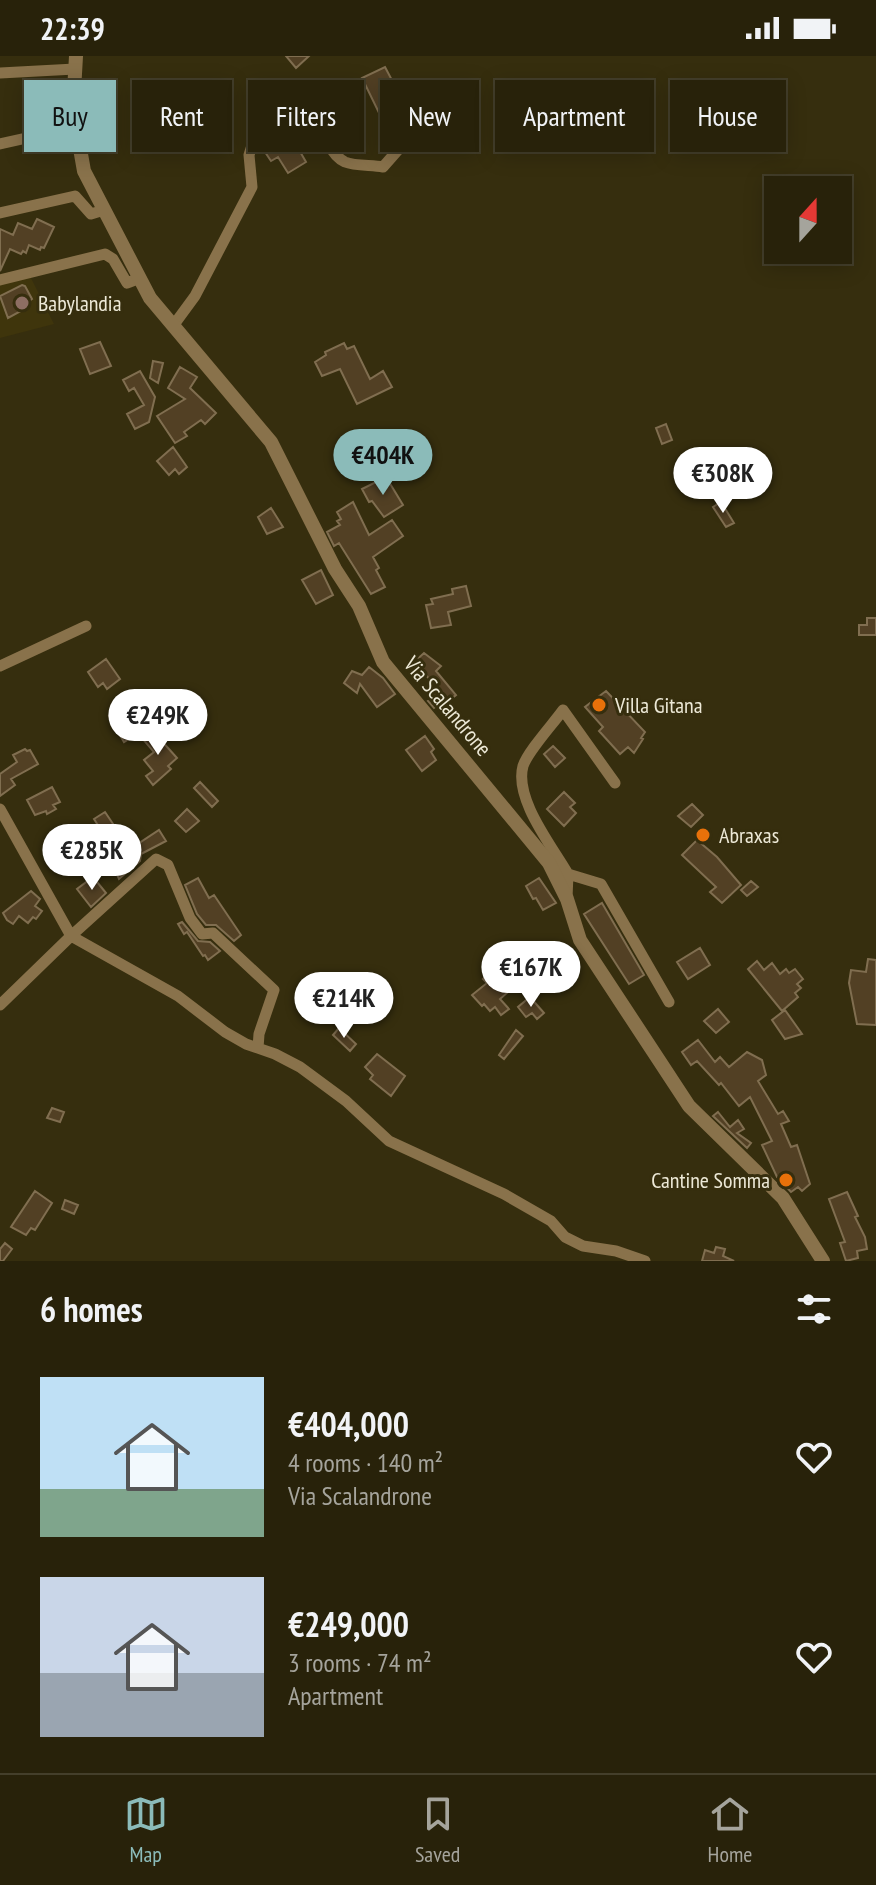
<!DOCTYPE html>
<meta charset="utf-8">
<style>
:root{--surface:#28220a;--page:#342f18;--text:#f1f3f6;--muted:#a5a49c;--line:#443f2b;--accent:#8bbbb9}
body{margin:0;font-family:"PT Sans Narrow",sans-serif;background:var(--page);color:var(--text);height:100vh;display:flex;flex-direction:column;font-size:30px;white-space:nowrap}
*{box-sizing:border-box;margin:0}
p{font-size:26px;color:var(--muted)}
.icon{flex:none;width:44px;height:44px;fill:none;stroke:currentColor;stroke-width:2;stroke-linecap:round;stroke-linejoin:round}
.map{position:relative;height:1205px;overflow:hidden}
.side{display:flex;flex-direction:column;background:var(--surface);flex:1}
.side>*{flex:none}
.top-card{position:absolute;left:24px;top:24px;width:828px;height:72px;display:flex;gap:16px}
.needle{width:52px;rotate:21deg}
.controls{position:absolute;left:764px;top:120px;display:grid;gap:16px}
.controls a{display:grid;place-items:center;width:88px;height:88px;border-radius:0px;background:var(--surface);box-shadow:0 4px 20px #0003,0 0 0 2px var(--line);font-size:40px}
.price{position:absolute;translate:-50% -68px;padding:0 18px;border-radius:28px;background:#fff;color:#222;font-size:26px;line-height:52px;filter:drop-shadow(0 2px 4px #0008)}
.price::after{content:'';position:absolute;left:50%;top:48px;width:24px;height:18px;margin-left:-12px;background:inherit;clip-path:polygon(0 0,100% 0,50% 100%)}
.price.selected{background:var(--accent);color:#111}
ul{padding:0;list-style:none}
li{display:flex;align-items:center;gap:24px;height:200px;padding:0 40px}
li span{display:grid;place-items:center;flex:none;width:224px;height:160px;border-radius:0px;color:#555}
li>.icon{margin-inline-start:auto}
span .icon{width:96px;height:96px;fill:#fffc;stroke-width:1}
li b{font-size:34px}
h2{display:flex;justify-content:space-between;align-items:center;height:96px;padding:0 40px;font-size:34px}
.chip{padding:0 28px;border-radius:0px;background:var(--surface);box-shadow:0 4px 20px #0003,0 0 0 2px var(--line);font-size:28px;line-height:72px}
.chip.selected{background:var(--accent);color:#111}
.status{display:flex;justify-content:space-between;align-items:center;height:56px;padding:0 40px;background:var(--surface);direction:ltr}
.status svg{height:22px;fill:currentColor}
.dock{display:flex;justify-content:space-around;align-items:center;height:112px;border-top:2px solid var(--line);background:var(--surface);font-size:22px;color:var(--muted)}
.dock a{display:grid;justify-items:center;gap:4px}
.dock .selected{color:var(--accent)}
.map>svg:first-child{display:block}
.built{fill:#3f350c}
.building{fill:#524024;stroke:#806e50;stroke-width:2}
.lines{fill:none;stroke-linecap:round;stroke-linejoin:round}
.minor{stroke:#89724b;stroke-width:11}
.tertiary{stroke:#89724b;stroke-width:14}
.education-dot{fill:#8d6e63;stroke:#362e0e;stroke-width:3}
.food-dot{fill:#e8710a;stroke:#362e0e;stroke-width:3}
.labels{text-anchor:middle;dominant-baseline:central;stroke-width:6;stroke-linejoin:round;paint-order:stroke}
.poi-label{font-size:22px;fill:#ede9d7;stroke:#362e0e;text-anchor:start}
.street-label{font-size:22px;fill:#ede9d7;stroke:#362e0e}
</style>
<div class="status"><b>22:39</b><svg viewBox="0 0 49 12"><path d="M0 12V9h3v3zM5 12V6h3v6zM10 12V3h3v9zM15 12V0h3v12zM26 1h20v11H26zM47 4h2v5h-2z"/></svg></div>
<div class="map">
<svg width="876" height="1205" viewBox="0 0 876 1205">
<rect width="100%" height="100%" fill="#362e0e"/>
<path class="built" d="M29,218L54,268L0,282V225Z"/>
<path class="building" d="M286,0H309L296,12Z
M385,11L405,49L381,61L362,22Z
M281,80H291L306,106L288,117L278,101L271,105L265,96L282,83Z
M37,163L54,171L44,192L41,191L40,194L29,189L26,197L23,195L21,198L10,193L0,215V173L13,179L18,167L32,173Z
M22,229L25,230L32,243L19,252L21,255L8,262L0,240Z
M100,286L111,310L90,318L80,293Z
M344,287L347,293L354,290L370,323L383,315L392,331L357,348L340,313L322,320L315,306L326,299L325,296Z
M153,305L163,307L158,327L150,322Z
M180,311L197,321L190,332L216,357L205,368L201,364L184,376L187,380L175,387L157,360L185,343L168,332Z
M140,315L155,341L149,366L135,373L127,358L144,349L134,332L129,335L123,324Z
M666,368L672,384L662,388L656,372Z
M173,391L187,411L179,418L175,413L169,419L157,405Z
M386,421L403,449L384,461L372,445L369,446L362,433Z
M353,446L369,479L392,464L403,480L373,501L379,512L376,514L385,531L371,538L339,487L334,490L327,476L340,469L337,465L341,463L337,456Z
M721,446L734,467L726,471L713,451Z
M271,452L283,471L267,478L258,461Z
M321,514L333,539L316,548L302,524Z
M466,530L471,550L448,556L451,569L431,572L426,549L433,548L431,543L453,538L452,533Z
M867,562H876V579H859V569H867Z
M424,597L441,610L436,615L456,639L445,648L443,645L434,652L428,645L434,641L426,631L432,626L414,606Z
M106,603L120,623L107,633L103,627L98,631L88,616Z
M369,611L383,622L395,638L377,651L360,628L357,637L344,627L352,615L362,619Z
M606,635L645,676L641,682L643,683L634,697L628,691L620,698L599,675L603,671L585,651Z
M123,651L137,678L124,686L109,660Z
M151,673L177,702L168,710L171,713L153,729L146,720L153,715L144,704L154,696L141,681Z
M425,680L434,693L431,696L436,704L422,715L406,694Z
M553,690L565,702L555,711L544,698Z
M25,693L27,695L30,694L38,708L11,723L15,729L0,740V718L17,706L13,699Z
M200,726L218,745L212,751L194,732Z
M52,731L60,746L53,749L56,753L47,758L46,755L35,759L27,744Z
M564,736L575,747L570,751L576,757L564,770L547,753Z
M692,748L703,759L691,771L678,760Z
M187,753L199,765L186,776L175,765Z
M105,756L130,793L159,774L166,785L141,798L140,805L119,823L113,810L96,820L90,810L109,798L107,795L112,791L94,763Z
M697,784L717,801L741,829L722,847L710,836L716,831L682,799Z
M76,790L86,806L67,818L56,802Z
M93,821L106,837L91,851L77,833Z
M198,822L209,842L214,839L241,879L234,885L216,869H206L197,858L185,829Z
M539,822L556,847L543,854L536,842L533,843L526,830Z
M751,825L758,831L747,840L741,834Z
M31,835L40,843L35,850L42,855L36,863L33,861L28,867L19,860L13,868L7,864L3,857Z
M602,847L644,919L629,928L584,858Z
M182,866L198,885L210,886L220,895L208,904L205,899L203,900L187,876L184,878L178,868Z
M700,892L710,909L688,923L677,906Z
M868,903L876,904V969L857,968L849,927L851,914L866,916Z
M757,905L764,914L772,907L780,918L786,913L789,917L795,913L803,923L797,928L801,932L795,937L798,941L782,955L748,913Z
M492,915L501,925L508,919L516,929L500,943L509,953L501,959L495,951L490,955L484,948L482,950L472,939L487,927L483,923Z
M530,941L544,957L537,963L532,957L526,961L518,951Z
M718,953L729,966L716,977L704,965Z
M785,954L802,978L785,983L772,964Z
M339,972L356,988L350,995L333,979Z
M516,974L523,980L504,1003L499,999Z
M698,984L715,1006L720,1001L729,1011L747,996L762,1004L766,1019L758,1025L778,1058L783,1055L789,1065L781,1068L791,1091L797,1089L810,1128L802,1135L798,1131L791,1136L777,1121L762,1089L772,1085L750,1041L739,1050L721,1027L719,1029L697,1005L691,1009L682,996Z
M377,998L405,1020L391,1040L370,1023L373,1019L365,1011Z
M52,1052L64,1056L60,1066L47,1062Z
M718,1056L730,1071L738,1064L744,1073L737,1077L751,1087L747,1092L713,1060Z
M35,1135L52,1147L35,1174L31,1172L26,1179L11,1171Z
M847,1136L858,1160L855,1161L865,1181L867,1193L857,1195L858,1202L846,1205L840,1187L845,1186L829,1143Z
M65,1144L78,1149L74,1158L62,1153Z
M5,1187L12,1193L3,1205H0V1193Z
M716,1191L725,1193L723,1200L734,1205H702L705,1194L714,1197Z"/>
<g class="lines">
<path class="minor" d="M0,17L75,13
M0,88L76,71
M0,157L75,140L91,158L104,154
M0,224L105,198L113,203L127,227L140,222
M173,270L195,240L252,131L249,99L256,77C272,70 302,68 318,78C329,85 332,100 345,106C355,110 371,109 383,111L428,60
M0,610L86,570
M0,753L71,880L0,949
M568,818C552,790 514,743 523,710C528,695 553,668 563,654L615,727
M567,842L568,818L601,828L669,946
M258,992L259,978L274,934L213,877L202,878L190,862L168,809L156,803L71,880L178,940L225,976L246,988L275,998L300,1011L346,1045L389,1085L504,1138L551,1165L565,1181L583,1190L616,1195L645,1205"/>
<path class="tertiary" d="M76,0L73,53L84,115L150,242L271,386L335,513L359,550L383,606L549,807L567,843L580,884L689,1050L783,1142L823,1205"/>
</g>
<circle class="education-dot" cx="22" cy="247" r="8"/>
<g class="food-dot">
<circle cx="599" cy="649" r="8"/>
<circle cx="703" cy="779" r="8"/>
<circle cx="786" cy="1124" r="8"/>
</g>
<g class="labels">
<g class="poi-label">
<text x="38" y="247">Babylandia</text>
<text x="615" y="649">Villa Gitana</text>
<text x="719" y="779">Abraxas</text>
<text x="770" y="1124" text-anchor="end">Cantine Somma</text>
</g>
<g class="street-label">
<text transform="translate(448 650) rotate(50)">Via Scalandrone</text>
</g>
</g>
</svg>
<div class="controls">
<a><svg class="needle" viewBox="-14 -14 28 28"><path d="M0-13l5 13h-10z" fill="#e53935"/><path d="M0 13l5-13h-10z" fill="#a5a49c"/></svg></a>
</div>
<b class="price selected" style="left:383px;top:441px">€404K</b>
<b class="price" style="left:723px;top:459px">€308K</b>
<b class="price" style="left:158px;top:701px">€249K</b>
<b class="price" style="left:92px;top:836px">€285K</b>
<b class="price" style="left:531px;top:953px">€167K</b>
<b class="price" style="left:344px;top:984px">€214K</b>
<div class="top-card">
<a class="chip selected">Buy</a>
<a class="chip">Rent</a>
<a class="chip">Filters</a>
<a class="chip">New</a>
<a class="chip">Apartment</a>
<a class="chip">House</a>
</div>
</div>
<section class="side">
<h2>6 homes<svg class="icon" aria-label="filters" viewBox="0 0 24 24"><path d="M4 7h16M4 17h16"/><circle cx="9" cy="7" r="2"/><circle cx="15" cy="17" r="2"/></svg></h2>
<ul>
<li><span style="background:linear-gradient(#bfe0f5 70%,#7fa58c 0)"><svg class="icon" aria-label="home" viewBox="0 0 24 24"><path d="M3 11l9-7 9 7M6 9v11h12V9"/></svg></span><div><b>€404,000</b><p>4 rooms · 140 m²</p><p>Via Scalandrone</p></div><svg class="icon" aria-label="heart" viewBox="0 0 24 24"><path d="M12 20l-8-8c-3-5 5-10 8-4 3-6 11-1 8 4z"/></svg></li>
<li><span style="background:linear-gradient(#c9d6e8 60%,#9aa5b1 0)"><svg class="icon" aria-label="home" viewBox="0 0 24 24"><path d="M3 11l9-7 9 7M6 9v11h12V9"/></svg></span><div><b>€249,000</b><p>3 rooms · 74 m²</p><p>Apartment</p></div><svg class="icon" aria-label="heart" viewBox="0 0 24 24"><path d="M12 20l-8-8c-3-5 5-10 8-4 3-6 11-1 8 4z"/></svg></li>
</ul>
</section>
<nav class="dock">
<a class="selected"><svg class="icon" aria-label="map" viewBox="0 0 24 24"><path d="M3 6l6-2 6 2 6-2v14l-6 2-6-2-6 2zM9 4v14M15 6v14"/></svg>Map</a>
<a><svg class="icon" aria-label="saved" viewBox="0 0 24 24"><path d="M7 4h10v16l-5-4-5 4z"/></svg>Saved</a>
<a><svg class="icon" aria-label="home" viewBox="0 0 24 24"><path d="M3 11l9-7 9 7M6 9v11h12V9"/></svg>Home</a>
</nav>
